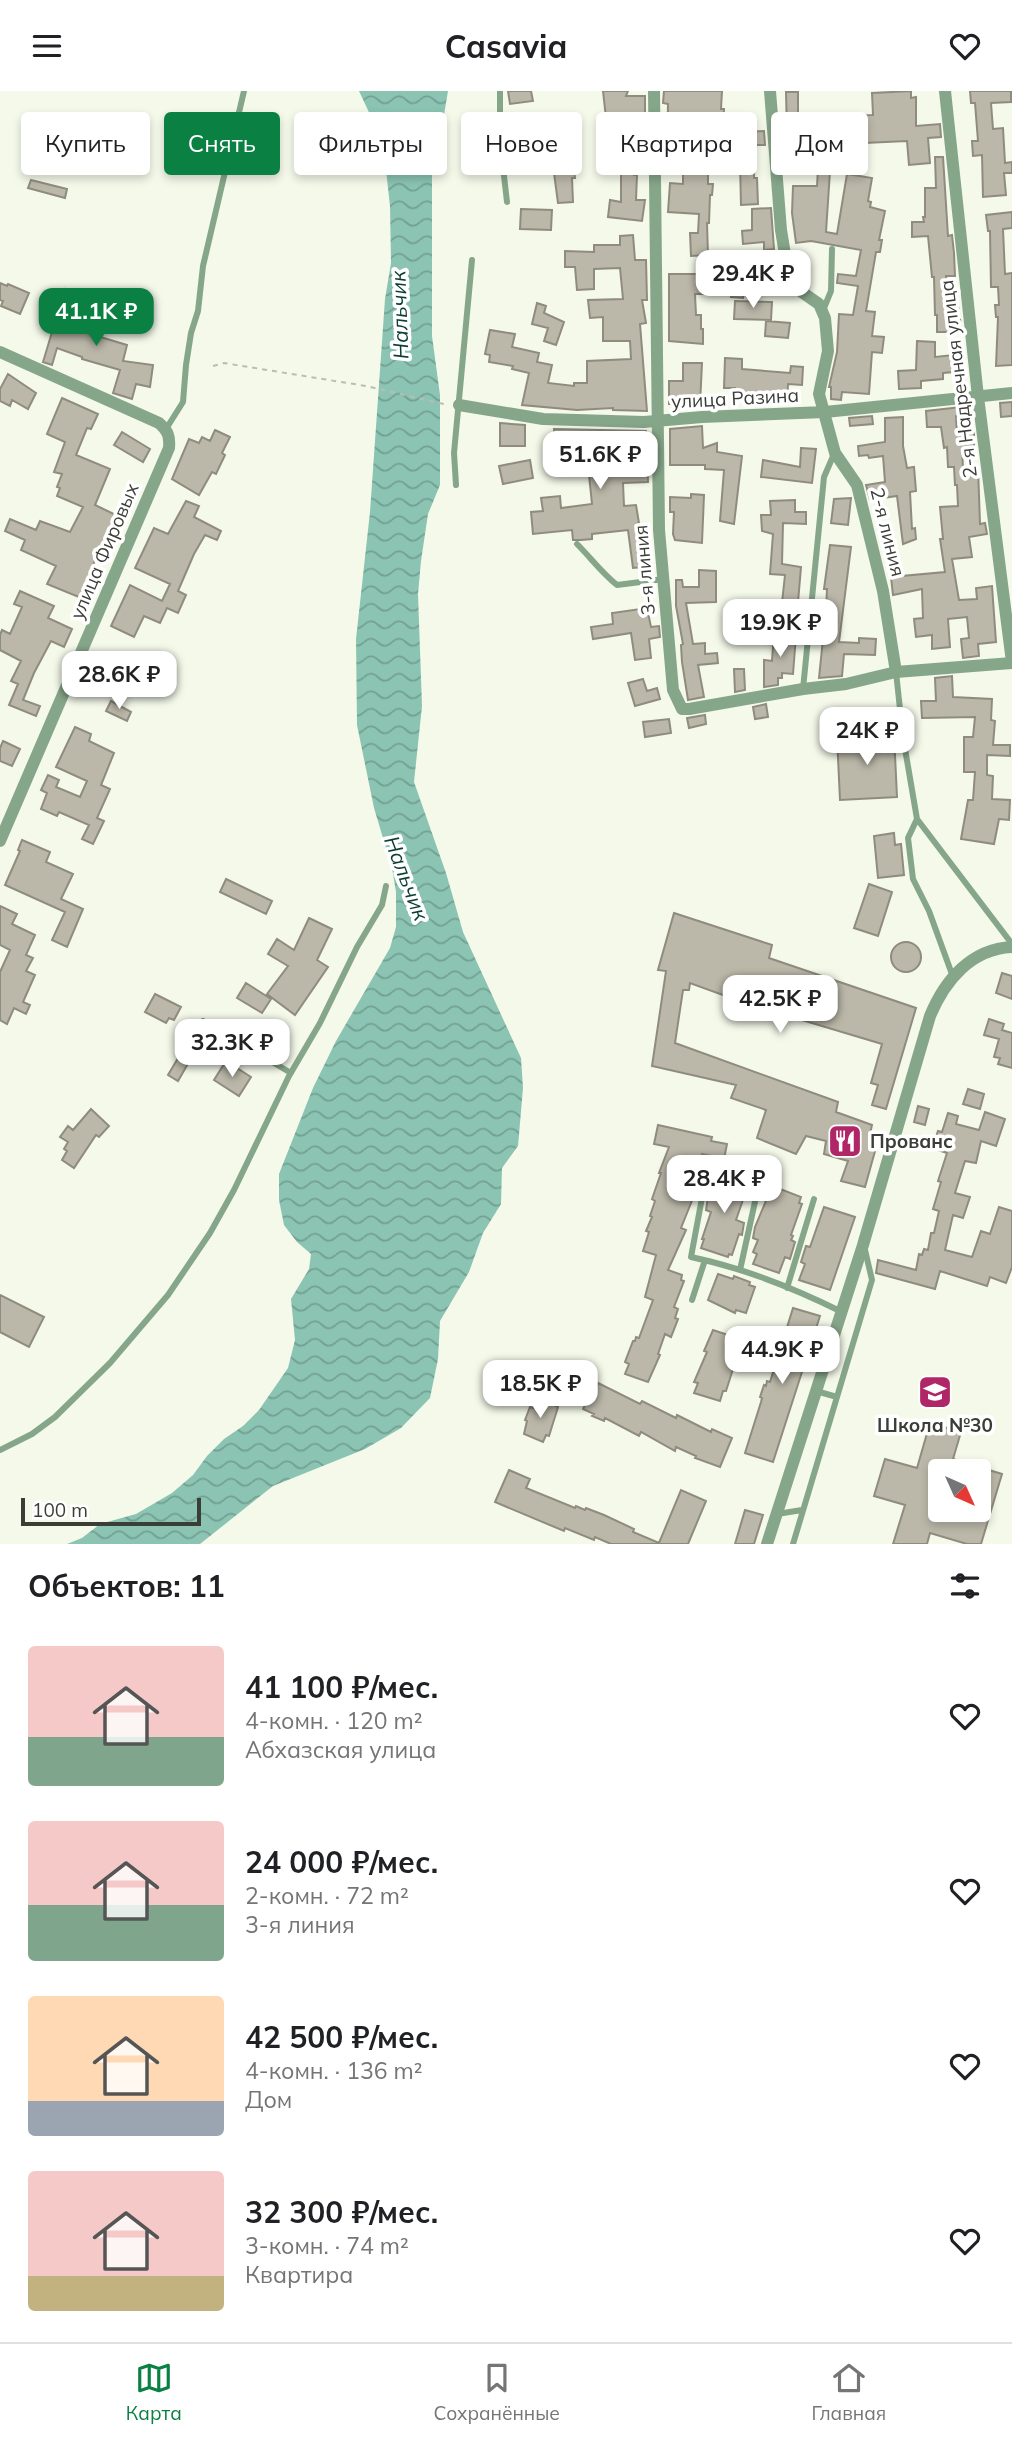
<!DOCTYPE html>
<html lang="ru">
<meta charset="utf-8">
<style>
:root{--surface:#fff;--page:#f2f2f2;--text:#202124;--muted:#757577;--line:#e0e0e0;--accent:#0b8043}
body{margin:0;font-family:Mulish,sans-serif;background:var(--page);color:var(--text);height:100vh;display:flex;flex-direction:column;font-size:26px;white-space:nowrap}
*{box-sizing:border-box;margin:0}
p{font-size:23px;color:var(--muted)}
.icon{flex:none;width:38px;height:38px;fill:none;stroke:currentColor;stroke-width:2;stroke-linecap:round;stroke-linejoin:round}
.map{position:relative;height:1453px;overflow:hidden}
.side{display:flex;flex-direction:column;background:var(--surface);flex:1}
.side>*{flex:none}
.banner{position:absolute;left:21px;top:21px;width:971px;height:63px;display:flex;gap:14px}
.needle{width:46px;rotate:135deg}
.controls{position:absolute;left:928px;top:1368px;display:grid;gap:14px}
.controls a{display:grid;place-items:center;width:63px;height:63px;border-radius:7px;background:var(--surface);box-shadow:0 4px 10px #0003;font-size:35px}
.scale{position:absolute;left:21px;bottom:18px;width:180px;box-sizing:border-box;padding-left:7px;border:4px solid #3b3d37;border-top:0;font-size:19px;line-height:24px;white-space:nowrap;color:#3b3d37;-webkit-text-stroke:5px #fff;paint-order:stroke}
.price{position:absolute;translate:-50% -60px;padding:0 16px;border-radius:14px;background:#fff;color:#222;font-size:23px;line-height:46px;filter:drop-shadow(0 2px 4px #0008)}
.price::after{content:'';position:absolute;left:50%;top:42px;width:21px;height:16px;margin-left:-10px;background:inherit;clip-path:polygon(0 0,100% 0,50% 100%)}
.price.current{background:var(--accent);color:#fff}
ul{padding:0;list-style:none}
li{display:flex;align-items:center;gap:21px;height:175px;padding:0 28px}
li span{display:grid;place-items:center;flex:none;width:196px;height:140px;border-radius:7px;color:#555}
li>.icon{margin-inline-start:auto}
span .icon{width:84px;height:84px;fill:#fffc;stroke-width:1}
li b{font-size:30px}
h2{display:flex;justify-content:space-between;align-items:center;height:84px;padding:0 28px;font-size:30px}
.pill{padding:0 24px;border-radius:7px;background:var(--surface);box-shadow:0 4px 10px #0003;font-size:24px;line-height:63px}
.pill.current{background:var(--accent);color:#fff}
header{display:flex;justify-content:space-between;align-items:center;height:91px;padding:0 28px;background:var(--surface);font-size:32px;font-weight:700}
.menu{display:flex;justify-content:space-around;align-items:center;height:98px;border-top:2px solid var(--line);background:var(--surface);font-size:19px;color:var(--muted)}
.menu a{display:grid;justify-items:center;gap:4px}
.menu .current{color:var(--accent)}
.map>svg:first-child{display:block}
.water{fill:url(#water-waves)}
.building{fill:#bbb8a9;stroke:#8f8c7e;stroke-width:2;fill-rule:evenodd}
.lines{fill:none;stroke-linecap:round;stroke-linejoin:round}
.path{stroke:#babeb2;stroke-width:2;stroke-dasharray:5 5;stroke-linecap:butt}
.service{stroke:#86a689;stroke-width:6}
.minor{stroke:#86a689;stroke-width:12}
.labels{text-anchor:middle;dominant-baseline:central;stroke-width:7;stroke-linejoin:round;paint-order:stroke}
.street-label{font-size:19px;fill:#3b3d37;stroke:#fff}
.poi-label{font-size:19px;font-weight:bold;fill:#3b3d37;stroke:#fff;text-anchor:start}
.water-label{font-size:21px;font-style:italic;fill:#0b3d31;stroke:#fff}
</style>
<header><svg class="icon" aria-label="menu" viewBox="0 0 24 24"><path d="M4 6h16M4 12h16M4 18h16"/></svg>Casavia<svg class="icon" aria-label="heart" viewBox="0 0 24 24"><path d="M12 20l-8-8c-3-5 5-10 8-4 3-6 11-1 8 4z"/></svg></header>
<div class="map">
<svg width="1012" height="1453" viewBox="0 0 1012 1453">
<defs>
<pattern id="water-waves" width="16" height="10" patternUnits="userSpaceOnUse" patternTransform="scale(1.75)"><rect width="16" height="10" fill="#8bc4b2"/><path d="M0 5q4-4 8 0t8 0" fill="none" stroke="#73a092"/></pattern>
</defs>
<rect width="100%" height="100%" fill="#f4f9ea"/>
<path class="water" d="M359,0H448L443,30L432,68V245L440,304V394L428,423L421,470L418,503L422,615L414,691L446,782L463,841L521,967L523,997L518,1055L502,1077L501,1113L483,1142L469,1181L440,1230L438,1268L430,1307L401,1337L365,1358L273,1395L200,1453H67L82,1447L100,1433L136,1423L172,1402L193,1384L207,1365L224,1348L243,1335L259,1319L288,1277L295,1249L291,1208L309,1178L311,1163L297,1151L284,1134L279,1109V1083L313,997L336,950L390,857L396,836V801L392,777L374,717L357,634L356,548L370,421L385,208L391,172L390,115L384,61L380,45Z"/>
<path class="building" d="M508,0H531L533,10L510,13Z
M603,0H628L626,5H645V23H640L639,44H646L645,62H638L634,84H637L636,109H645L642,130L608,126L610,109L621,111V78L598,74L600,61L610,63Z
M664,0H722L721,18H724L723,42L764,40L765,54H755L754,87H757L758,113L741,114L740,72L708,71V93H713L712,104H710L709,132H707L708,164L691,165L690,142H698L699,123L668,121L670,92L683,93V64L667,63L668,13L663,12Z
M911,0V7L916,6V35L940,33L941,46L928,47L930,72L909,74L907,50L864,52V67H818L819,54L801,53L802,41L787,42L786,1H798V24L836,25L873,24L872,2Z
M970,0H1011V11L991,12L993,38L1003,37L1005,72L1012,71V82H1004L1006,104L983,106L982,64L973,65L972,50H978L975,12H971Z
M568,26L575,87H572L573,111L558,112L550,52L539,54L535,32L550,30V28Z
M935,66H943L948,145L952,144L954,162L955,185H946L948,209L957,208L962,241H937V224H935L934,186H932L928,145L912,146V131H924L923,126H925V97H936Z
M818,78L830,80L826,141L837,143L847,83L872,87L868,110L871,111L870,116L885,120L879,149H882L880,161H876L866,220L875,221L872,245L884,246L882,262L872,261L869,303L842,301L841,309L831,308V296H829L837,261L839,223L853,224L858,195L837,192L838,183L856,185L861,159L811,150L796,152L792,122L793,95H817Z
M31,89L67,98L65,107L28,97Z
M771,117L774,158L764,159V151L743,153L742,140L752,139V118Z
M521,118L552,119L551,139L520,138Z
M1012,121V137L1003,138L1005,183L1012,182V274L996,275L998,226H996L995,214H999L998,196H991L990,140H988L986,124Z
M633,144L635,169H646L647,209H642L646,232L640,233L647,320L613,319V317L577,319L522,314L529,282L512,278L513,275L489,271L490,264L485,263L490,239L515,243L512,256L539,262L537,271L552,274L548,292L574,295V292H587V270L631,268L630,250H603V226L590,227L588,209L623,208L620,177L594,178V198L577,199L575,176H565V160L594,161V154H620V145Z
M735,174L752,176L751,190L745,189L743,207L731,206Z
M669,183H704V203H695L696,224H701V238H703V253L669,250Z
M0,192L7,195L8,193L29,202L20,223L1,215L3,210L0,209Z
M65,198L108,211L105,219L71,210L64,235L127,254L123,270L153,274L150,296L136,293L132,308L113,302L120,279L82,268V266L57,257L52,274L43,271Z
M735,210L772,211L771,229L734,228Z
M537,212L546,215L544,222L564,231L556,254L544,250L548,237L532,233Z
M766,230L790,232L788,247L765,245Z
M917,250L935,251V266L953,264L954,281L943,282V288L921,290V297L899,298L898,280L916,279Z
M725,267L742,268V278L790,282L791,275L803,276L802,294L788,293L787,312L759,309L760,301H735V297H724Z
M683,272H702L700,314L669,313V290H683Z
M8,283L36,302L28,318L12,309L10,315L0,310V298Z
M62,307L98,323L91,338L87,337L76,364L110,378L95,414L118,425L107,449L110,451L103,463L99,461L92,476L98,479L86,509L47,493L56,475L21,459L25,449L5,440L10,428L36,439L40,430L70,441L83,416L57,405L60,397L57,396L62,383L54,381L65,351L47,343Z
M1012,311V325L1001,326L1000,312Z
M970,315L971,324L956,325L957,343L974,342V356L962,357L963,377L978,376L980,433L985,432L987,443L969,446L972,466L952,468L959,509L977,508L976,497L992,495L996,551L978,553L979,565L963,567L961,548L969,547L967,526L948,528L950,556L932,558V544L916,546L914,528L923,527L922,498L893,504L891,486L945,481L940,448H943L940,416L958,415L957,394H955L954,376H948L947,356L944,357L941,336H927L926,320Z
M872,325L873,333L850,335L849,327Z
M903,326V355L907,377L914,376L916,400L910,401L912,438L915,437L916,448L903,453L897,405L870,409L866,394L885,391L883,365L869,367L868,364L859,365L858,355L885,351V327Z
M500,332L525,334V355H500Z
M702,335L703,357L717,352V361L742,365L734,433L720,430L724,379L705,378V374H670V338Z
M554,338L646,340L648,391L623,392L624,415L636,414L639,432L636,433L643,476L633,477L628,439L592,443V448L581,449H573L572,439L533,443L531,421L543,420L541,407L560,405L561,417L592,413L588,374L626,371L625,350L584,351L585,367L575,368L574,354H555Z
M215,339L230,346L222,362L225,364L216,383L212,381L199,404L172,388L189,348L199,352L202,346L210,350Z
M122,341L150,358L143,371L114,354Z
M801,357L816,358L812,392L761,386L763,369L800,376Z
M530,369L533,387L503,393L499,375Z
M691,403L704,404L702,452L675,449L673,443L674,421H670V406L691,407Z
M851,407L848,434L831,432L834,408Z
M795,409V421H806V433L783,432L782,473L801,476L797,523L781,521L785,484L770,483L773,443L762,440L761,424H771L770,410Z
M186,410L199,415L194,426L221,440L217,449L205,444L194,463L178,500L186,504L178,522L167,517L160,532L144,525L134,546L111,535L130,494L162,510L170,493L135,477L154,437L168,443Z
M830,454L851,456L839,551L859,552V547L876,548L875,564L844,563L842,585L819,587L826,519L827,498H824Z
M699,479L716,480V511L686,512L693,553L705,552V563L717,562L718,572L698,574L704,606L688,609L682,571L681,554L683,553L676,515V489H682L683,496H699Z
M20,500L54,515L48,527L72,538L64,556L51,550L34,582L23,609L40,615L36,625L9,614L18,593L11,590L21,570L0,559V544L2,539L10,543L22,516L14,513Z
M647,517L651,536L659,535L660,546L649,548L651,567L635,569L631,542L593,548L591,536L613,533L612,522Z
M763,524L772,525L770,546H761Z
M774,542L796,544L793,583L782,582V587H778V594L764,596V569L772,570Z
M117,564L135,572L137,568L147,573L140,588L126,582L116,604L96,595L104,578L109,580Z
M734,578H744L745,599L735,601Z
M952,585L953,606L992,608L991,629L995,630L993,654H1010V665L987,664V684L993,685L992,708L1010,709L1009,729L999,728L994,753L961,748L968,709H973L975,681H964V646H973L975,626L922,627L921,610H936L935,587Z
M643,588L647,600L657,597L660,608L635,615L628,592Z
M111,610L131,621L127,630L106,620Z
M766,613L768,626L755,628L753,616Z
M705,624L706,633L689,637L687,627Z
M669,628L671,642L645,646L643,631Z
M75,636L91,643L89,650L114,662L101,694L110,698L97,727L104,730L93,753L82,748L89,734L59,721L57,725L41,718L47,702L41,699L48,684L59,689L56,696L80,706L87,690L56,676Z
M894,643L897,706L840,709L837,646Z
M3,650L20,658L12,675L0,670V657Z
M894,742L895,754L901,753L904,784L878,787L874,745Z
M22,749L50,761L46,771L73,783L61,808L83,818L67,856L52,849L65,821L5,794L20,760L18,759Z
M226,788L272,810L266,823L220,801Z
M869,793L892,801L878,845L854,837Z
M0,815L17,823L12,833L35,844L26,864L33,867L26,880L35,884L23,911L30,914L26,923L14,917L7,933L0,929V881L10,859L0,854Z
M674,822L772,854L769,867L916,917L886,1018L872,1014L878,994L871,992L882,953L745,912L690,892L689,899H683L675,952L838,1011L836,1021L872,1034L870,1043L879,1046L865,1096L841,1090L848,1070L824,1063L826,1050L806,1045L796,1063L757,1047L766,1019L731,1007L736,994L652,975L666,880L658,879Z
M309,827L332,838L317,869L328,876L295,924L267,903L288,875L268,863L277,848L294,859Z
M891 866a15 15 0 1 1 30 0a15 15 0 1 1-30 0Z
M1002,882L1012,885V908L996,902Z
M246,892L271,908L262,922L237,907Z
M155,903L181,916L174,929L169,927L166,932L145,921Z
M989,928L1004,933L1002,939L1012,942V977L998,973L1000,967L994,966L999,948L984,944Z
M187,952L197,957L178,990L168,984Z
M226,970L251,986L239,1005L214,989Z
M968,998L984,1003L980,1018L963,1013Z
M918,1015L929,1018L925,1034L914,1031Z
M91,1018L109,1035L99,1046L96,1044L74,1077L62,1069L67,1060L64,1058L68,1051L60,1046L68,1035L73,1039Z
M985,1021L1005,1028L996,1055L981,1050L976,1072L965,1070L955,1102L970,1106L963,1127L953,1124L945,1159L972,1166L981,1140L990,1143L999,1116L1012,1120V1176L1006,1192L990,1186L987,1195L940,1180L935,1198L876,1182L878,1169L916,1179L919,1163L922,1164L924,1158L928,1159L931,1142H934L939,1120L933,1118L941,1091L938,1090L947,1062L932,1057L938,1040L942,1041L948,1022L958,1025L956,1033L979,1039Z
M658,1034L712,1046L711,1050L727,1053L724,1068L702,1063L687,1105L693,1107L681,1137L686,1139L668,1179L682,1184L681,1189L684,1190L674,1216L678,1218L675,1227L678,1228L671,1246L665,1243L658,1263L660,1264L648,1291L625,1283L629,1273L625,1271L633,1250H635L636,1246L639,1247L653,1209L645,1206L656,1164L643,1160L649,1141L646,1140L652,1126L650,1125L655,1110L652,1108L661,1082H659L669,1056L654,1053Z
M719,1081L746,1090L741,1105L744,1106L736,1129L744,1132L742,1144L739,1143L732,1164L729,1163L728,1166L701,1157L704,1148H702L711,1121L706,1119L709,1099Z
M775,1096L801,1106L799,1112L802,1113L791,1144L793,1145L791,1149L795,1151L790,1168L785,1166L779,1182L753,1173L757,1163L753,1161L758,1149L753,1147L755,1136L768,1105L771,1106Z
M824,1116L855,1126L830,1199L799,1189L805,1173L801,1171L806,1155L810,1156Z
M718,1183L733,1188L734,1185L750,1191L749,1194L755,1196L746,1222L736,1219L735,1222L708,1209Z
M0,1204L44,1226L29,1256L0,1241Z
M793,1217L820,1225L773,1371L745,1362L761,1311L762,1307L760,1306L764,1294L766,1295L767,1290L770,1291Z
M713,1239L740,1248L738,1252L741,1253L726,1300H723L720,1310L694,1302L698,1292L694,1291L707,1261L704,1260Z
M598,1292L640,1313L642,1310L676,1327L677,1324L711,1341L712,1338L732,1347L720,1376L695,1367L696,1365L676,1356L675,1360L641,1341L639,1345L605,1327L604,1330L592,1325L594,1323L583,1318L594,1294L597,1295Z
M537,1307L558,1316L549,1345L546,1344L543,1351L524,1343L527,1330L525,1329L530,1316L533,1317Z
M930,1332L961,1341L953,1368L1002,1383L981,1453H967L930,1442L927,1453H893L905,1414L874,1405L885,1368L917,1377ZM940,1381H978V1419H940Z
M509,1379L530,1388L526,1397L575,1417L576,1415L585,1419L586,1417L604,1424L634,1438L633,1441L659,1452L681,1399L706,1410L688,1453H611L595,1446L594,1449L565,1437L564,1440L495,1411Z
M745,1419L763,1424L754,1453H735Z"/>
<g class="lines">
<path class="path" d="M213,275L224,272L366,295L448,314"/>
<path class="service" d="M500,0V50L507,111
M824,217L831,200L832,158
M166,338L183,311L186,274L191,242L198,220L203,175L244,0
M456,394L454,362L472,169
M577,453C591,467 602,482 617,494L664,488
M896,581L903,646L917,728L1012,853
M803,598L824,386L834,363
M917,728L908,747L913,788L929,820L953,886
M203,930L291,982
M707,1080L691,1166C743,1177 794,1197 842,1221
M740,1179L758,1097
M787,1197L814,1108
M692,1209L705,1169
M816,1300L837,1306
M0,1359L32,1343L55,1326L110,1272L168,1204L210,1142L234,1099L289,985L320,932L357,856L382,814L386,795
M777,1423L802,1419
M793,1453L872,1189L865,1159"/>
<path class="minor" d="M654,0L659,439L673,599L682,618H689L803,598L846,593L896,581L1012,572
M770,0L781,139L789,188L796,197L819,213L825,227L828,260L819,303L835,362L857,394L883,500L896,581
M945,0L978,306L1012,571
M0,261L159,332C168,340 170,345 169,357L0,750
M459,314L543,328L644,331L702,326L825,321L1012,302
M767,1453L863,1154L930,925C945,889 971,858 1012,856"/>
</g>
<defs>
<g id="restaurant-square" transform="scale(1.75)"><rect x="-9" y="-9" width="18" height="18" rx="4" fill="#b02768" stroke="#fff"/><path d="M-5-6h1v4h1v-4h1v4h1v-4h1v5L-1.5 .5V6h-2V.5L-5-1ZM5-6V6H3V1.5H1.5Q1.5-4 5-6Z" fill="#fff"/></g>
<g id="school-square" transform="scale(1.75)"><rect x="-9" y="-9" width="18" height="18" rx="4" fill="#b02768" stroke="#fff"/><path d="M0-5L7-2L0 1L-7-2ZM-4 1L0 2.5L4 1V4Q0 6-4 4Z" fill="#fff"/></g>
</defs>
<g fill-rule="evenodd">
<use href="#restaurant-square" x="845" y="1050"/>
<use href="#school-square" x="935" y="1301"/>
</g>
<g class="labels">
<g class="street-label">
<text transform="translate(958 288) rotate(-97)">2-я Надречная улица</text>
<text transform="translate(735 307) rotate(-3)">улица Разина</text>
<text transform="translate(888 441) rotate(76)">2-я линия</text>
<text transform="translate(104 460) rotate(-67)">улица Фировых</text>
<text transform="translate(644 479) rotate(-95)">3-я линия</text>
</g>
<g class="poi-label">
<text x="870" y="1050">Прованс</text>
<text x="935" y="1334" text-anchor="middle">Школа №30</text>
</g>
<g class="water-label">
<text transform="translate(399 224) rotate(-92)">Нальчик</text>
<text transform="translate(407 787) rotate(69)">Нальчик</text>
</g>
</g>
</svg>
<div class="controls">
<a><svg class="needle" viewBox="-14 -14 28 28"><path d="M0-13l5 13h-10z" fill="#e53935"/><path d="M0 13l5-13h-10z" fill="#757577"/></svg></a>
</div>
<div class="scale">100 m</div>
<b class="price" style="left:753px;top:219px">29.4K ₽</b>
<b class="price current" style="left:96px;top:257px">41.1K ₽</b>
<b class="price" style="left:600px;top:400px">51.6K ₽</b>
<b class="price" style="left:780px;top:568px">19.9K ₽</b>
<b class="price" style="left:119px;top:620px">28.6K ₽</b>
<b class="price" style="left:867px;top:676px">24K ₽</b>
<b class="price" style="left:780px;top:944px">42.5K ₽</b>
<b class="price" style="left:232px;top:988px">32.3K ₽</b>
<b class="price" style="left:724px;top:1124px">28.4K ₽</b>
<b class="price" style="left:782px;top:1295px">44.9K ₽</b>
<b class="price" style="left:540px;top:1329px">18.5K ₽</b>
<div class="banner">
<a class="pill">Купить</a>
<a class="pill current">Снять</a>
<a class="pill">Фильтры</a>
<a class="pill">Новое</a>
<a class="pill">Квартира</a>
<a class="pill">Дом</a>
</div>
</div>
<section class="side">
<h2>Объектов: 11<svg class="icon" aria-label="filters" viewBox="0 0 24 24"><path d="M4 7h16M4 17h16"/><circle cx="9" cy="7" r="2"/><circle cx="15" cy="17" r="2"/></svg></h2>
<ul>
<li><span style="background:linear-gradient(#f6c9c9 65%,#7fa58c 0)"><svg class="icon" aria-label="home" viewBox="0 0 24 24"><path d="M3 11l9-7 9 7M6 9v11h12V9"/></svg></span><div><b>41 100 ₽/мес.</b><p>4-комн. · 120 m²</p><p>Абхазская улица</p></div><svg class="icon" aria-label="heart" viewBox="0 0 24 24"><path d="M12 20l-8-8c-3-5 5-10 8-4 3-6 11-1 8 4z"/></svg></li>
<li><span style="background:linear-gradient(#f6c9c9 60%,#7fa58c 0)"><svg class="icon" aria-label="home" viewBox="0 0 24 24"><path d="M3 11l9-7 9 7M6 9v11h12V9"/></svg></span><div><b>24 000 ₽/мес.</b><p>2-комн. · 72 m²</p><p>3-я линия</p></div><svg class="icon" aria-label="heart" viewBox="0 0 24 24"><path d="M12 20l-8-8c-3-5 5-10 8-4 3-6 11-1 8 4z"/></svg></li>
<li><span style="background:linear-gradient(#ffd9b3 75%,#9aa5b1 0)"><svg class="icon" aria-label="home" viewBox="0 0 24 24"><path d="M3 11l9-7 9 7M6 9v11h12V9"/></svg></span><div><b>42 500 ₽/мес.</b><p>4-комн. · 136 m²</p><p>Дом</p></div><svg class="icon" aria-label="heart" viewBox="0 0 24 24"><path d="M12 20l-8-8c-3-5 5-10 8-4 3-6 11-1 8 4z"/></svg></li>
<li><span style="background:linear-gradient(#f6c9c9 75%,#c2b280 0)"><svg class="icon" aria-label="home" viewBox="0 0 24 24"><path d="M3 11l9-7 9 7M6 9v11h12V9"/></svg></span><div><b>32 300 ₽/мес.</b><p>3-комн. · 74 m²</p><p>Квартира</p></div><svg class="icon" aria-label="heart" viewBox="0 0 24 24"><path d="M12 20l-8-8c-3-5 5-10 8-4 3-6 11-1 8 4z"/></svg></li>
</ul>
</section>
<nav class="menu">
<a class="current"><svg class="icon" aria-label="map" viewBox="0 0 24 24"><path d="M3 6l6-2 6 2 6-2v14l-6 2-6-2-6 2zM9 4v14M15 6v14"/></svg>Карта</a>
<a><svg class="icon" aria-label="saved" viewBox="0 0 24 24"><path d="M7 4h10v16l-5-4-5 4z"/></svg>Сохранённые</a>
<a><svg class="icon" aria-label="home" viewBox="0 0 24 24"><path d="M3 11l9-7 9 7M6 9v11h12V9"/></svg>Главная</a>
</nav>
